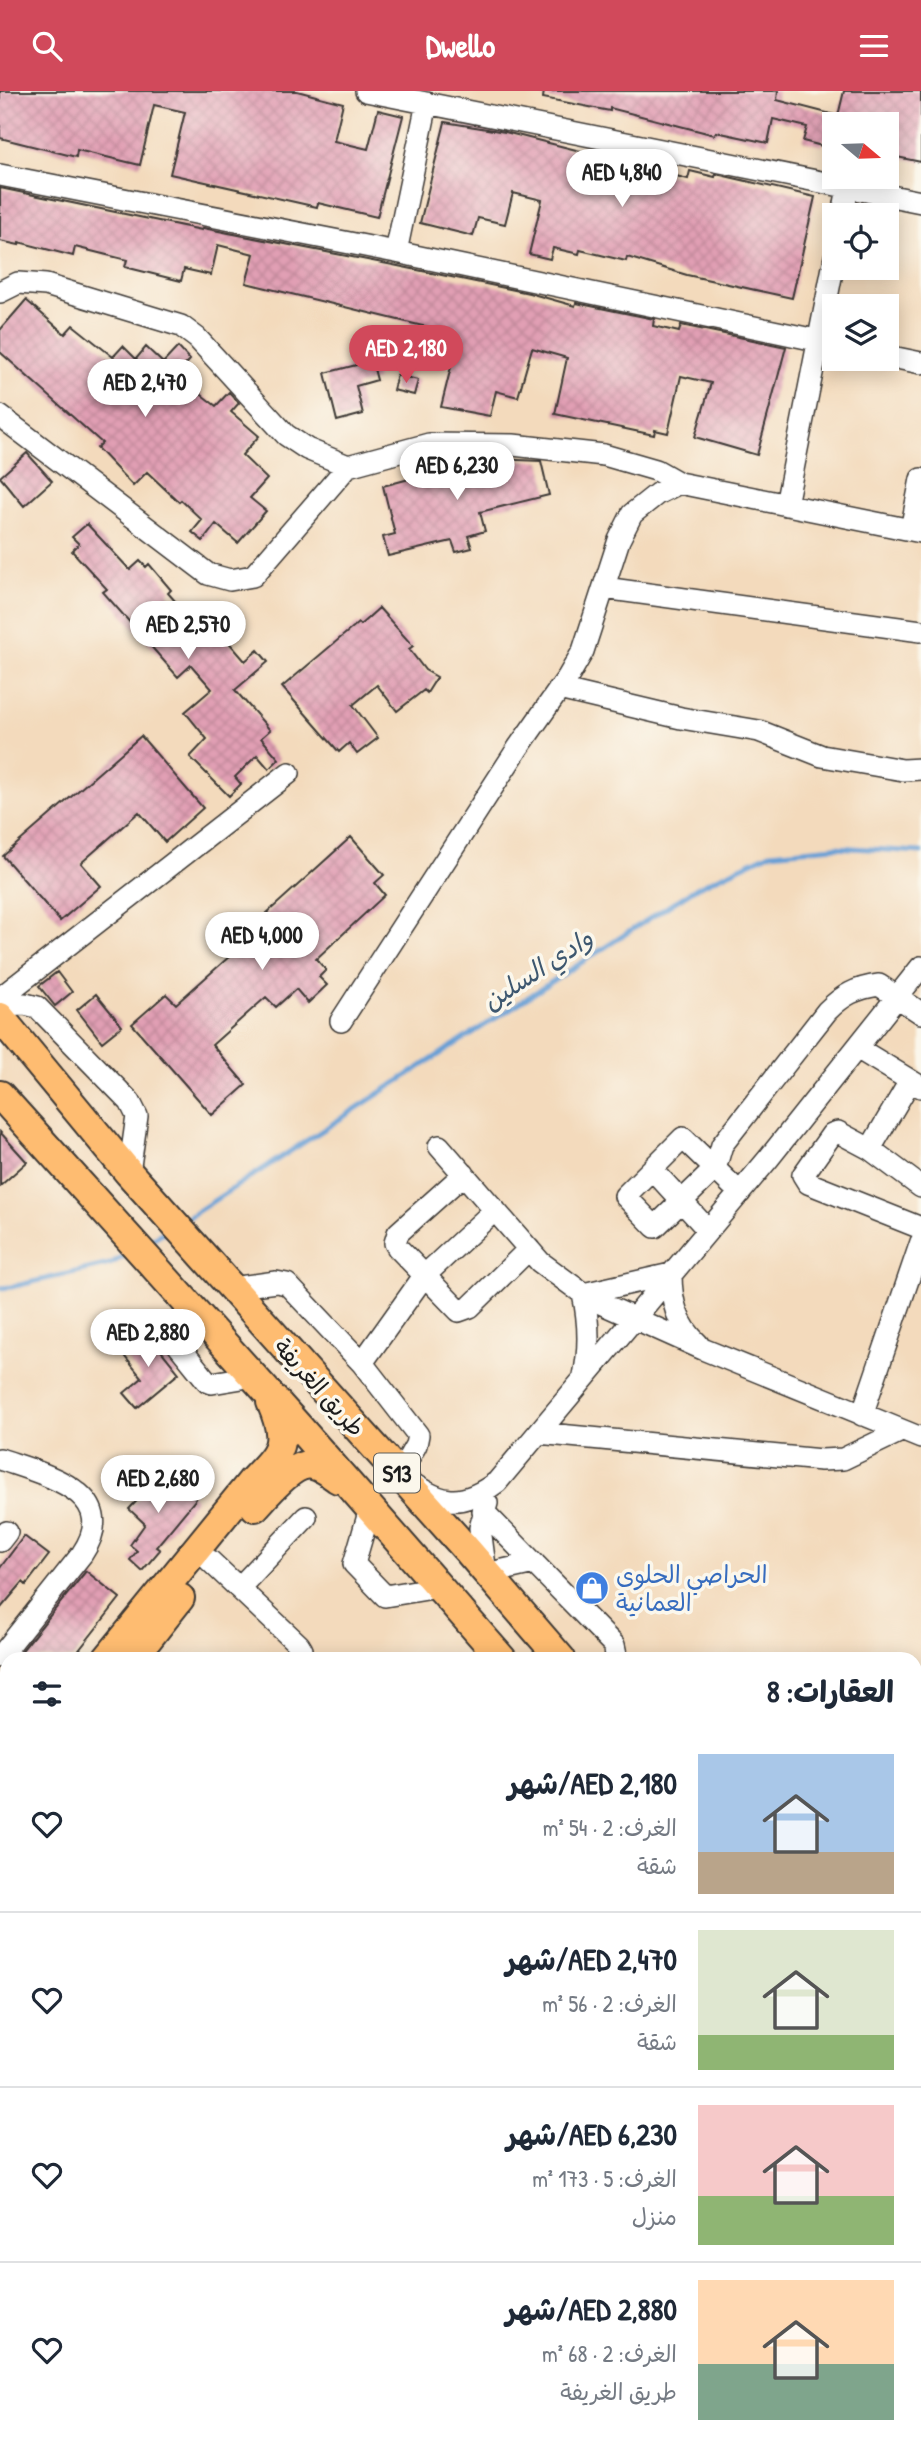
<!DOCTYPE html>
<html lang="ar">
<meta charset="utf-8">
<style>
:root{--surface:#fff;--page:#f6f6f7;--text:#1f2937;--muted:#747a83;--line:#e0e1e3;--accent:#d1495b}
body{margin:0;font-family:"Patrick Hand","Playpen Sans Arabic",sans-serif;background:var(--page);color:var(--text);direction:rtl;height:100vh;display:flex;flex-direction:column;font-size:26px;white-space:nowrap}
*{box-sizing:border-box;margin:0}
p{font-size:23px;color:var(--muted)}
.icon{flex:none;width:38px;height:38px;fill:none;stroke:currentColor;stroke-width:2;stroke-linecap:round;stroke-linejoin:round}
.map{position:relative;flex:1;overflow:hidden;direction:ltr}
.side{position:absolute;left:0px;top:1561px;width:922px;height:798px;display:flex;flex-direction:column;background:var(--surface);border-radius:21px 21px 0 0;box-shadow:0 4px 18px #0003;direction:rtl}
.side>*{flex:none}
.needle{width:46px;rotate:109deg}
.tools{position:absolute;left:822px;top:21px;display:grid;gap:14px}
.tools a{display:grid;place-items:center;width:77px;height:77px;border-radius:0px;background:var(--surface);box-shadow:0 4px 18px #0003;font-size:35px}
.price{position:absolute;translate:-50% -60px;padding:0 16px;border-radius:24px;background:#fff;color:#222;font-size:23px;line-height:46px;filter:drop-shadow(0 2px 4px #0008)}
.price::after{content:'';position:absolute;left:50%;top:42px;width:21px;height:16px;margin-left:-10px;background:inherit;clip-path:polygon(0 0,100% 0,50% 100%)}
.price.selected{background:var(--accent);color:#fff}
ul{padding:0;list-style:none}
li{display:flex;align-items:center;gap:21px;height:175px;padding:0 28px}
li+li{border-top:2px solid var(--line)}
li span{display:grid;place-items:center;flex:none;width:196px;height:140px;border-radius:0px;color:#555}
li>.icon{margin-inline-start:auto}
span .icon{width:84px;height:84px;fill:#fffc;stroke-width:1}
li b{font-size:30px}
h2{display:flex;justify-content:space-between;align-items:center;height:84px;padding:0 28px;font-size:30px}
header{display:flex;justify-content:space-between;align-items:center;height:91px;padding:0 28px;background:var(--accent);color:#fff;font-size:32px;font-weight:700}
.map>svg:first-child{display:block}
.lines{fill:none;stroke-linecap:round;stroke-linejoin:round}
.stream{stroke:#669fd5;stroke-width:5}
.building{fill:url(#building-cross-hatch)}
.minor-casing{stroke:#3c3834;stroke-width:24}
.major-casing{stroke:#3c3834;stroke-width:32}
.minor{stroke:#fff;stroke-width:21}
.major{stroke:#febc71;stroke-width:28}
.labels{text-anchor:middle;dominant-baseline:central;stroke-width:7;stroke-linejoin:round;paint-order:stroke}
.shield{fill:#fbf7ec;stroke:#5f5e5a;stroke-width:2}
.shield-label{font-size:23px;font-weight:bold;fill:#1c1c1c}
.street-label{font-size:24px;fill:#1c1c1c;stroke:#fbf7ec}
.shop-label{font-size:24px;fill:#366cbe;stroke:#fbf7ec;text-anchor:start}
.water-label{font-size:26px;font-style:italic;fill:#3d576f;stroke:#fbf7ec}
</style>
<header><svg class="icon" aria-label="menu" viewBox="0 0 24 24"><path d="M4 6h16M4 12h16M4 18h16"/></svg>Dwello<svg class="icon" aria-label="search" viewBox="0 0 24 24"><circle cx="10" cy="10" r="6"/><path d="M15 15l6 6"/></svg></header>
<div class="map">
<svg width="921" height="2359" viewBox="0 0 921 2359">
<defs>
<pattern id="building-cross-hatch" width="8" height="8" patternUnits="userSpaceOnUse" patternTransform="scale(1.75)"><rect width="8" height="8" fill="#e19fb4"/><path d="M0 0l8 8M0 8l8-8" fill="none" stroke="#c0889a"/></pattern>
</defs>
<rect width="100%" height="100%" fill="#fbf7ec"/>
<filter id="ink" filterUnits="userSpaceOnUse"><feTurbulence type="fractalNoise" baseFrequency=".0143" numOctaves="2"/><feDisplacementMap in="SourceGraphic" scale="14" xChannelSelector="R" yChannelSelector="G"/><feConvolveMatrix kernelMatrix="1 2 1 2 8 2 1 2 1" color-interpolation-filters="sRGB"/></filter>
<filter id="wash" filterUnits="userSpaceOnUse"><feTurbulence type="fractalNoise" baseFrequency=".00686" numOctaves="4" result="noise"/><feDisplacementMap in="SourceGraphic" scale="28" xChannelSelector="R" yChannelSelector="G"/><feGaussianBlur stdDeviation="1.57" result="paint"/><feColorMatrix in="noise" values="0 0 0 0 0 0 0 0 0 0 0 0 0 0 0 0 0 1.4 0 .05"/><feComposite in="paint" operator="in"/></filter>
<g filter="url(#wash)">
<rect width="100%" height="100%" fill="#f3dabc"/>
<g class="lines">
<path class="stream" d="M184,1129L698,796L770,762L834,756L921,761
M145,1152L167,1139
M0,1197L11,1196L110,1173L131,1161
M915,1770L921,1765"/>
</g>
<g id="blocks">
<path class="building" d="M0,0H297L343,12L334,50L368,58L378,19L403,25L377,126L318,112L317,116L170,83L185,21L154,14L140,74L77,59L76,66L0,47Z
M544,0H778L777,9L835,24V51L824,48L822,55L803,50L807,36L773,28L768,52L716,41L715,44L610,17V20L543,7Z
M844,0H921V71L887,64V33H836Z
M445,31L505,41L612,68L613,65L657,76L656,80L688,88L690,80L715,86L716,83L815,106L792,207L687,184L627,166L626,170L580,159L579,163L553,157L550,168L529,163L542,109L513,102L505,133L478,127L473,145L420,132Z
M0,97L202,139L203,137L393,174L529,202L575,215L576,212L654,228L653,235L679,241L681,234L786,256L757,364L695,346L711,292L681,285L668,342L655,339L654,344L555,323L567,267L532,257L518,306L496,300L490,325L441,316L454,264L421,255L427,236L246,192L254,163L218,154L211,184L184,178L181,190L125,176L127,169L75,156L73,165L19,151V154L0,150Z
M26,209L65,243L73,234L113,266L123,255L136,268L146,256L163,272L178,256L190,269L176,284L216,315L229,301L239,312L231,321L259,345L242,364L267,388L250,407L266,420L238,452L216,433L203,450L192,441L202,429L181,409L179,411L147,381L133,395L97,357L102,352L0,261V239Z
M372,270L377,289L356,295L363,323L337,330L325,282Z
M397,284L418,289L414,304L393,299Z
M27,362L52,390L24,415L0,386Z
M472,367L541,370L549,404L480,421L485,440L468,445L472,457L456,461L452,450L388,465L383,446L395,443L383,395L473,371Z
M87,433L130,479L140,470L146,476L149,473L171,499L168,502L196,534L207,526L245,570L258,559L268,571L235,599L270,639L261,647L279,668L269,678L257,664L235,686L241,693L229,705L190,666L207,648L185,621L212,598L191,574L178,586L103,501L107,498L72,460L79,453L72,446Z
M379,517L413,555L409,558L425,579L437,586L427,602L424,599L397,620L377,594L353,614L378,647L357,663L349,652L339,661L282,596L358,532L360,534Z
M141,645L203,717L165,751L139,721L81,772L101,795L60,830L3,765Z
M351,746L384,784L375,792L385,804L316,868L326,879L319,886L327,894L308,912L296,898L276,916L266,906L212,954L246,994L212,1024L132,933L166,903L176,913L230,865L225,860Z
M57,881L72,901L55,915L39,895Z
M96,903L122,935L102,951L77,919Z
M0,1041L27,1071L0,1095Z
M146,1241L179,1282L137,1317L124,1302L142,1287L121,1261Z
M159,1377L196,1408L156,1456L160,1459L142,1480L130,1469L137,1460L130,1454L145,1433L129,1418L148,1398L144,1394Z
M24,1445L49,1464L26,1494L23,1491L0,1518V1477Z
M86,1480L120,1507L87,1549L72,1568H15Z"/>
</g>
</g>
<g filter="url(#ink)">
<use href="#blocks" fill-opacity="0" stroke="#3c3834" stroke-width="2"/>
<g class="lines">
<g class="minor-casing">
<path id="minor" d="M366,0L921,111
M0,84L396,161L835,253
M843,124L848,96
M396,161L427,12
M0,201L18,192L46,194L181,235L197,247L286,344L307,358L348,375
M887,265L921,272
M0,325L208,483L230,489L253,485L348,375L429,353L513,354L604,364L656,379L679,392L921,441
M786,414L835,166
M911,439L921,388
M604,497L921,540
M559,598L681,627L759,640L822,665L903,679L921,678
M0,907L289,682
M0,914L25,913L37,916L130,1011L137,1025L129,1082
M341,930L518,657L568,586L583,560L619,449L632,423L657,403L679,392
M857,957L921,996
M439,1055L540,1171L589,1207L705,1259L921,1347
M870,1058L910,990
M652,1078L708,1139
M464,1083L398,1142L395,1152L398,1157L459,1220L470,1216L529,1158
M921,1096L870,1058L838,1041L832,1043L803,1084L808,1092L921,1137
M740,1102L683,1047L625,1105L655,1136L715,1078L722,1054L827,920C843,904 856,897 879,894L921,922
M231,1197L276,1191L287,1193L362,1272L418,1344L416,1354L399,1384C438,1409 455,1422 497,1391L769,1067L921,876
M188,1212L178,1254L207,1290L212,1292L254,1285
M362,1272L424,1185L495,1119
M584,1285C590,1257 589,1230 583,1203L671,1183C671,1210 677,1234 698,1253
M862,1324L921,1151
M538,1342L821,1369L843,1368L901,1340
M0,1368C42,1383 124,1401 82,1463L0,1566
M487,1412L480,1437L486,1483L534,1472
M370,1418L354,1473L385,1505L439,1496
M483,1420L614,1554L617,1568
M0,1450L7,1441
M209,1469L299,1554L302,1559L299,1568
M239,1497L306,1426
M0,1647L6,1652
M0,1832L7,1835
M915,1942L921,1945
M915,1975L921,1977
M0,2002L7,2005
M0,2057L7,2045
M915,2120L921,2110
M915,2155L921,2157
M0,2239L7,2243
M0,2334L7,2339
M28,2352L39,2359
M198,2352L210,2359
M454,2359L460,2352
M796,2359L800,2352"/>
</g>
<g class="major-casing">
<path id="major" d="M0,926L129,1082L468,1460L561,1568
M0,1004L297,1334L502,1568
M255,1416C267,1403 294,1370 313,1374C322,1376 331,1383 338,1388
M107,1568L251,1391C281,1360 289,1353 271,1311
M132,1568L180,1507
M0,1705L7,1696
M0,1746L7,1736
M915,1840L921,1842
M915,1885L921,1887"/>
</g>
<use href="#minor" class="minor"/>
<use href="#major" class="major"/>
</g>
</g>
<defs>
<g id="shop-disc" transform="scale(1.75)"><circle r="9.5" fill="#3f7fe0" stroke="#fbf7ec"/><path d="M-5-2.5h2.3a2.7 3.5 0 0 1 5.4 0H5L5.5 6h-11ZM-1.5-2.5h3a1.5 2.3 0 0 0-3 0Z" fill="#fff"/></g>
</defs>
<g fill-rule="evenodd">
<use href="#shop-disc" x="592" y="1497"/>
</g>
<g class="labels">
<rect class="shield" x="374" y="1362.5" width="46" height="39" rx="5"/>
<g class="shield-label">
<text x="397" y="1382">S13</text>
</g>
<g class="street-label">
<text transform="translate(320 1296) rotate(48)">طريق الغريفة</text>
</g>
<g class="shop-label">
<text x="616" y="1483">الحراصي الحلوى<tspan x="616" dy="28">العمانية</tspan></text>
</g>
<g class="water-label">
<text transform="translate(537 878) rotate(-33)">وادي السلين</text>
</g>
</g>
</svg>
<div class="tools">
<a><svg class="needle" viewBox="-14 -14 28 28"><path d="M0-13l5 13h-10z" fill="#e53935"/><path d="M0 13l5-13h-10z" fill="#747a83"/></svg></a>
<a><svg class="icon" aria-label="locate" viewBox="0 0 24 24"><circle cx="12" cy="12" r="6"/><path d="M12 2v4M12 18v4M2 12h4M18 12h4"/></svg></a>
<a><svg class="icon" aria-label="layers" viewBox="0 0 24 24"><path d="M12 4l9 5-9 5-9-5zM3 14l9 5 9-5"/></svg></a>
</div>
<b class="price" style="left:622px;top:118px">AED 4,840</b>
<b class="price selected" style="left:406px;top:294px">AED 2,180</b>
<b class="price" style="left:145px;top:328px">AED 2,470</b>
<b class="price" style="left:457px;top:411px">AED 6,230</b>
<b class="price" style="left:188px;top:570px">AED 2,570</b>
<b class="price" style="left:262px;top:881px">AED 4,000</b>
<b class="price" style="left:148px;top:1278px">AED 2,880</b>
<b class="price" style="left:158px;top:1424px">AED 2,680</b>
<section class="side">
<h2>العقارات: 8<svg class="icon" aria-label="filters" viewBox="0 0 24 24"><path d="M4 7h16M4 17h16"/><circle cx="9" cy="7" r="2"/><circle cx="15" cy="17" r="2"/></svg></h2>
<ul>
<li><span style="background:linear-gradient(#a9c7e8 70%,#b9a48a 0)"><svg class="icon" aria-label="home" viewBox="0 0 24 24"><path d="M3 11l9-7 9 7M6 9v11h12V9"/></svg></span><div><b>AED 2,180/شهر</b><p>الغرف: 2 · 54 m²</p><p>شقة</p></div><svg class="icon" aria-label="heart" viewBox="0 0 24 24"><path d="M12 20l-8-8c-3-5 5-10 8-4 3-6 11-1 8 4z"/></svg></li>
<li><span style="background:linear-gradient(#dfe7d0 75%,#8fb573 0)"><svg class="icon" aria-label="home" viewBox="0 0 24 24"><path d="M3 11l9-7 9 7M6 9v11h12V9"/></svg></span><div><b>AED 2,470/شهر</b><p>الغرف: 2 · 56 m²</p><p>شقة</p></div><svg class="icon" aria-label="heart" viewBox="0 0 24 24"><path d="M12 20l-8-8c-3-5 5-10 8-4 3-6 11-1 8 4z"/></svg></li>
<li><span style="background:linear-gradient(#f6c9c9 65%,#8fb573 0)"><svg class="icon" aria-label="home" viewBox="0 0 24 24"><path d="M3 11l9-7 9 7M6 9v11h12V9"/></svg></span><div><b>AED 6,230/شهر</b><p>الغرف: 5 · 173 m²</p><p>منزل</p></div><svg class="icon" aria-label="heart" viewBox="0 0 24 24"><path d="M12 20l-8-8c-3-5 5-10 8-4 3-6 11-1 8 4z"/></svg></li>
<li><span style="background:linear-gradient(#ffd9b3 60%,#7fa58c 0)"><svg class="icon" aria-label="home" viewBox="0 0 24 24"><path d="M3 11l9-7 9 7M6 9v11h12V9"/></svg></span><div><b>AED 2,880/شهر</b><p>الغرف: 2 · 68 m²</p><p>طريق الغريفة</p></div><svg class="icon" aria-label="heart" viewBox="0 0 24 24"><path d="M12 20l-8-8c-3-5 5-10 8-4 3-6 11-1 8 4z"/></svg></li>
</ul>
</section>
</div>
